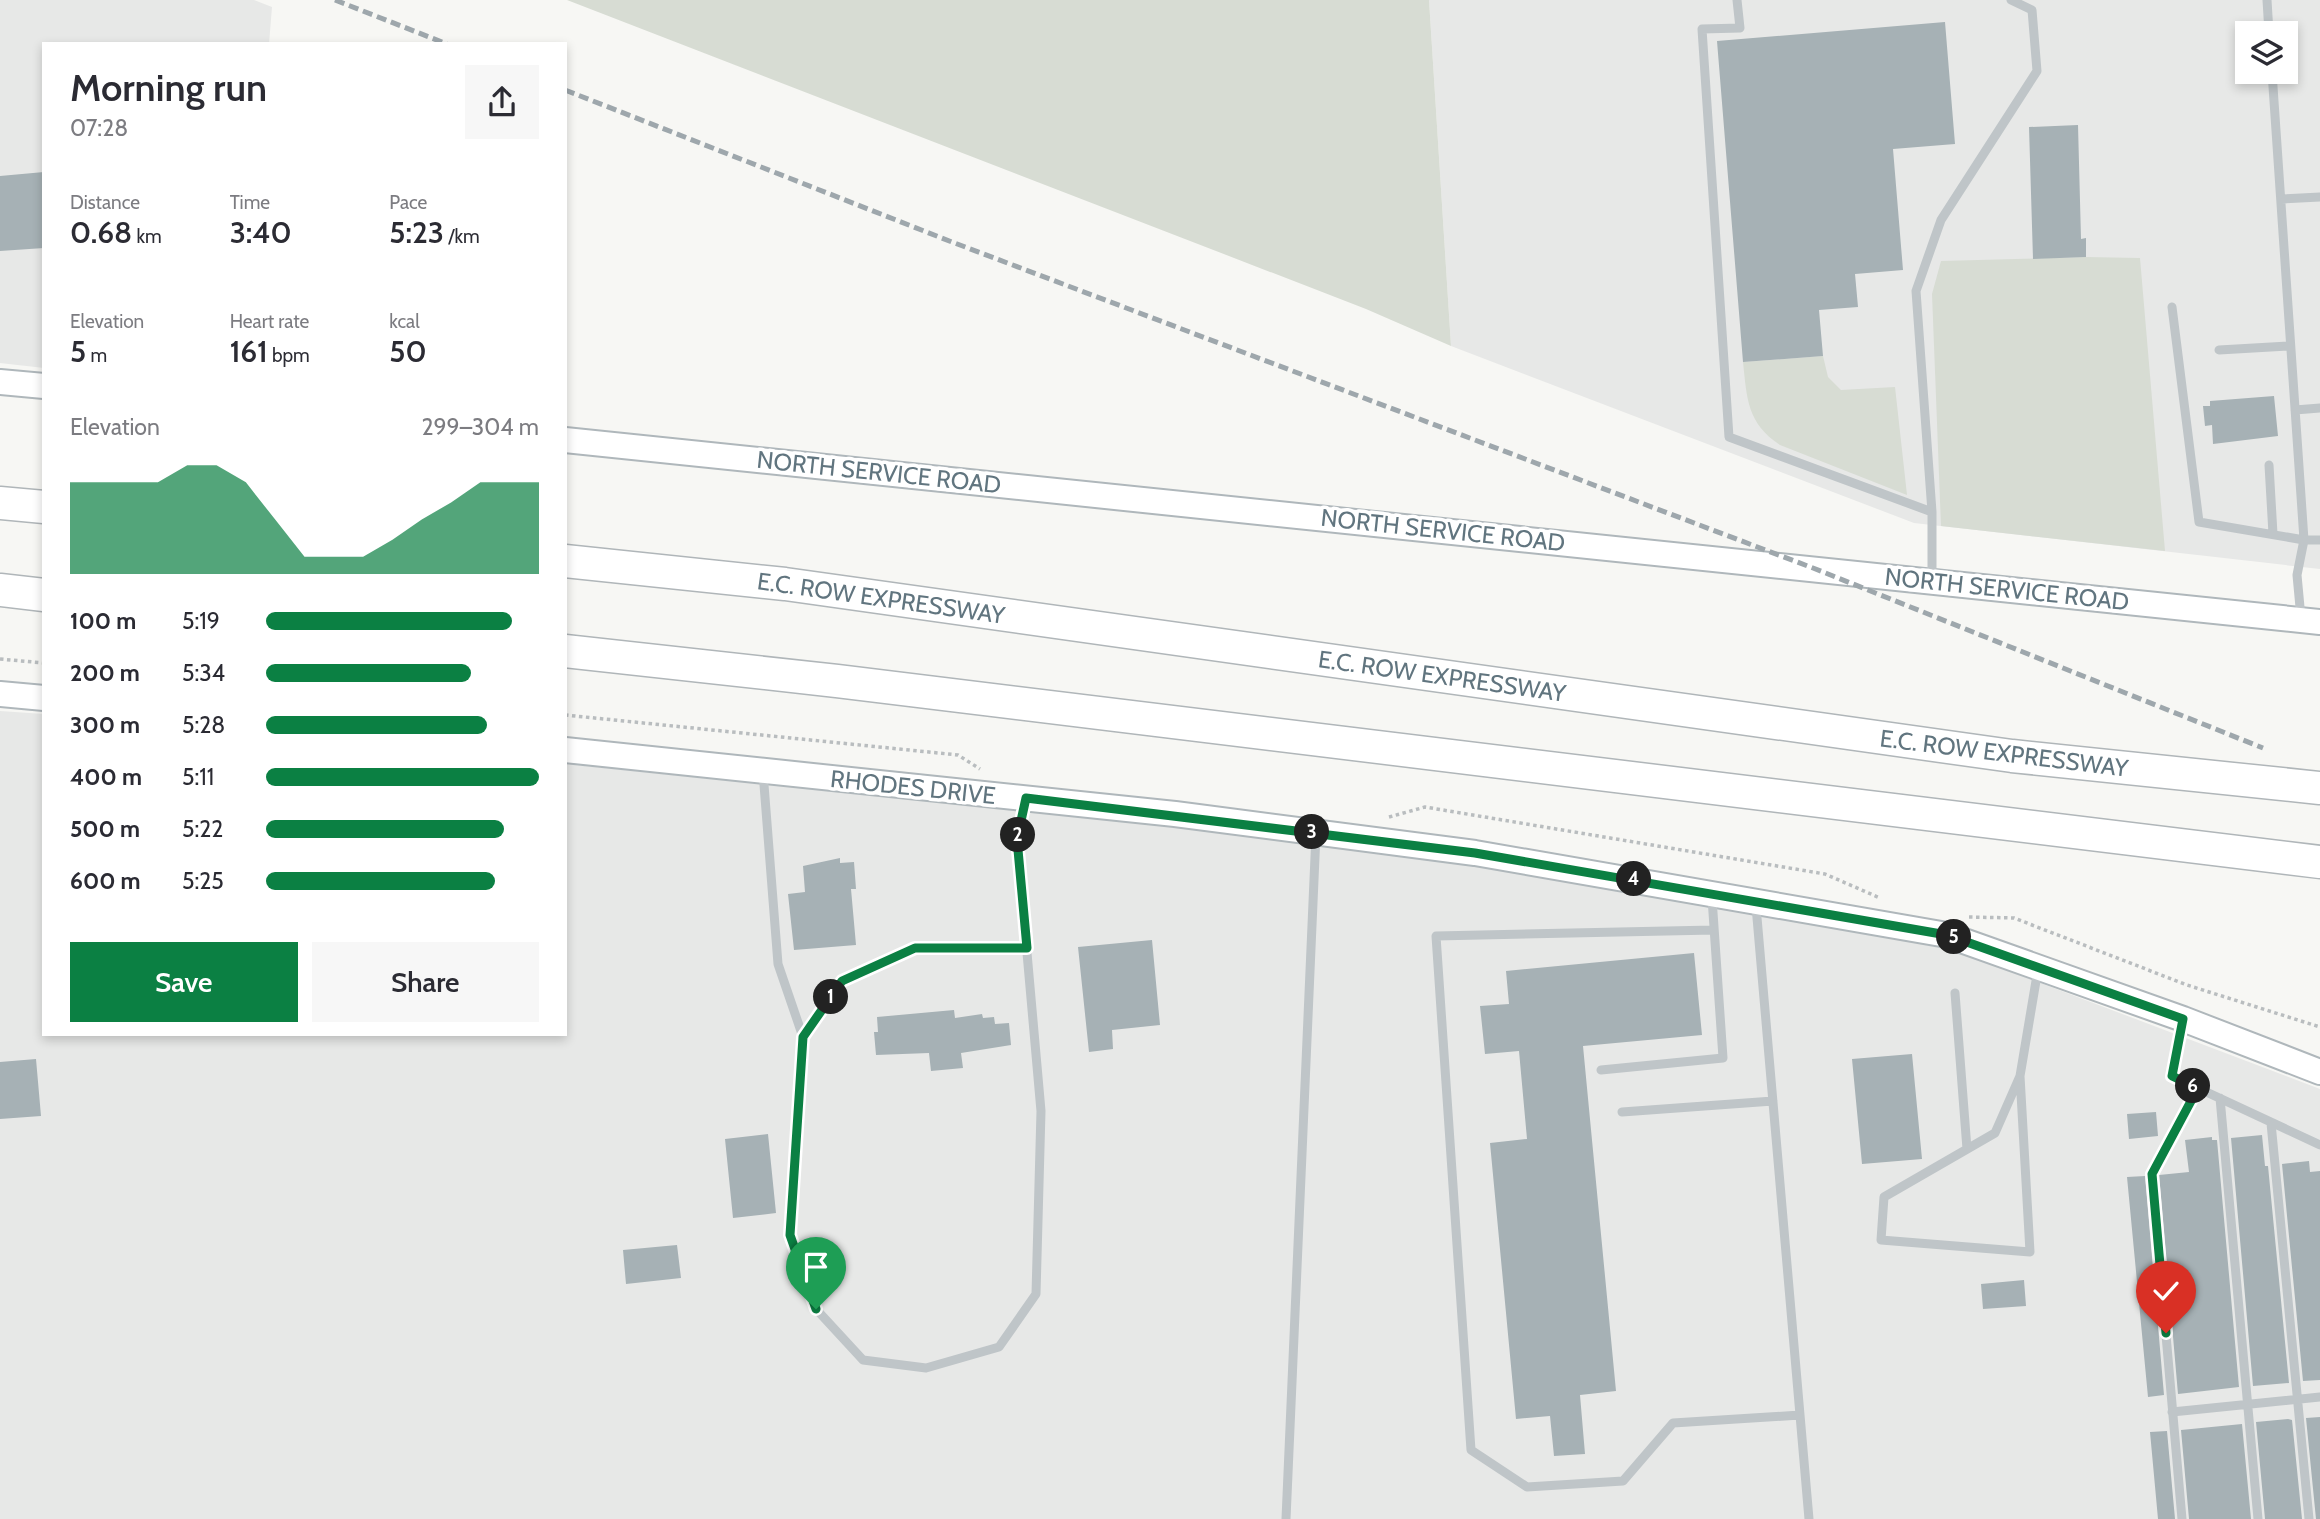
<!DOCTYPE html>
<html lang="en">
<head>
<meta charset="utf-8">
<style>
	:root { --surface:#fff; --page:#f7f7f7; --text:#2b2b33; --muted:#7c7c81; --accent:#0b8043 }
	body { margin:0; font-family:Cabin,sans-serif; background:var(--page); color:var(--text); height:100vh; display:flex; flex-direction:column; font-size:26px; white-space:nowrap }
	* { box-sizing:border-box; margin:0 }
	p { font-size:23px; color:var(--muted) }
	.icon { flex:none; width:38px; height:38px; fill:none; stroke:currentColor; stroke-width:2; stroke-linecap:round; stroke-linejoin:round }
	.map { position:relative; flex:1; overflow:hidden }
	.sheet { position:absolute; left:42px; top:42px; width:525px; height:994px; display:flex; flex-direction:column; background:var(--surface); border-radius:0px; box-shadow:0 4px 10px #0003 }
	.sheet>* { flex:none }
	.fabs { position:absolute; left:2235px; top:21px; display:grid; gap:14px }
	.fabs a { display:grid; place-items:center; width:63px; height:63px; border-radius:0px; background:var(--surface); box-shadow:0 4px 10px #0003; font-size:35px }
	.pin { position:absolute; display:grid; place-items:center; width:60px; height:60px; color:#fff; margin:-72px -30px; border-radius:50% 50% 50% 0; rotate:-45deg; box-shadow:0 0 7px #0007 }
	.pin .icon { rotate:45deg }
	.km { position:absolute; width:35px; height:35px; margin:-18px; border-radius:50%; background:#222; color:#fff; font-size:19px; line-height:35px; text-align:center }
	.round { display:grid; place-items:center; flex:none; width:74px; height:74px; border-radius:0px; background:var(--page) }
	.summary { display:flex; align-items:center; justify-content:space-between; height:119px; padding:0 28px }
	h1 { font-size:38px; font-weight:600; line-height:52px }
	.figures { display:grid; grid-template-columns:repeat(3,1fr); gap:10px; height:119px; padding:7px 28px }
	.figures div { display:grid; align-content:center }
	.figures b { font-size:30px; font-weight:600 }
	.figures small { font-size:19px; font-weight:400 }
	.figures p { font-size:19px }
	.chart { height:196px; padding:14px 28px }
	.chart p { display:flex; justify-content:space-between }
	.chart svg { width:100%; height:126px; margin-top:7px; fill:var(--accent); opacity:.7 }
	.action { display:flex; gap:14px; margin-top:auto; padding:14px 28px }
	.action a { flex:1; height:80px; border-radius:0px; background:var(--accent); color:#fff; font-size:28px; font-weight:600; line-height:80px; text-align:center }
	.action a+a { background:var(--page); color:var(--text) }
	ul { padding:0 28px; list-style:none; font-size:23px }
	li { display:grid; grid-template-columns:112px 84px 1fr; align-items:center; height:52px }
	li i { height:18px; border-radius:9px; background:var(--accent) }
	.map>svg:first-child { display:block }
	.built { fill:#e7e8e7; fill-rule:evenodd }
	.green { fill:#d7dcd3 }
	.building { fill:#a6b1b5 }
	.lines { fill:none; stroke-linecap:round; stroke-linejoin:round }
	.secondary-casing { stroke:#afb7bb; stroke-width:28 }
	.highway-casing { stroke:#b0b6b9; stroke-width:35 }
	.path { stroke:#b9bdbf; stroke-width:3.5; stroke-dasharray:3.5 3.5; stroke-linecap:butt }
	.lane { stroke:#bfc5c8; stroke-width:9 }
	.secondary { stroke:#fff; stroke-width:24 }
	.highway { stroke:#fff; stroke-width:32 }
	.rail { stroke:#9ea7ac; stroke-width:5; stroke-dasharray:10 5; stroke-linecap:butt }
	.route-casing { stroke:#fff; stroke-width:14 }
	.route { stroke:#0b8043; stroke-width:9 }
	.labels { text-anchor:middle; dominant-baseline:central; stroke-width:7; stroke-linejoin:round; paint-order:stroke }
	.street-label { font-size:24px; fill:#61757f; stroke:#fff }
</style>
</head>
<body>
<div class="map">
<svg width="2320" height="1519" viewBox="0 0 2320 1519">
	<rect width="100%" height="100%" fill="#f7f7f4"/>
	<path class="built" d="M0,0H254L272,7L269,44H44V368L0,363Z
		M1429,0H2320V569L1914,523L1451,346ZM2247,33H2286V72H2247Z
		M0,711L44,714V1034H565V764L1059,814L1386,852L1793,917L1959,952L2320,1089V1519H0Z"/>
	<path class="green" d="M567,0H1429L1451,346L1366,309Z
		M2086,257L2140,258L2165,551L1941,526L1932,294L1941,261Z
		M1823,356L1828,377L1841,390L1895,387L1907,495L1780,445C1747,423 1747,399 1743,362Z"/>
	<path class="building" d="M1945,22L1955,144L1893,149L1903,270L1855,274L1858,307L1819,310L1823,356L1743,362L1717,41Z
		M2078,125L2081,239L2086,238V257L2033,259L2029,127Z
		M44,172V248L0,251V176Z
		M2274,396L2278,436L2213,444L2212,425L2205,426L2203,406H2210V401Z
		M840,858V863L854,862L856,889H851L856,945L794,950L788,894L805,892L803,866Z
		M1152,940L1160,1025L1112,1030L1113,1049L1089,1052L1078,947Z
		M1694,953L1702,1035L1583,1046L1616,1391L1580,1395L1585,1454L1554,1456L1550,1416L1516,1419L1490,1143L1527,1139L1519,1051L1485,1054L1480,1006L1509,1004L1506,971Z
		M954,1010L955,1018L982,1014L983,1018L994,1017L995,1024L1009,1023L1011,1045L961,1053L963,1068L931,1071L929,1053L876,1055L874,1032H878L877,1017Z
		M1912,1054L1922,1159L1862,1164L1852,1059Z
		M36,1059L41,1116L0,1119V1062Z
		M2156,1112L2158,1136L2129,1139L2127,1114Z
		M768,1134L776,1213L733,1218L725,1139Z
		M2262,1135L2265,1166H2268L2289,1383L2253,1386L2231,1138Z
		M2212,1137V1140H2217L2239,1387L2178,1394L2159,1175L2189,1172L2185,1140Z
		M2309,1161L2310,1172L2320,1171V1380L2303,1381L2282,1164Z
		M2145,1176L2164,1395L2148,1397L2127,1177Z
		M677,1245L681,1278L626,1284L623,1250Z
		M2024,1280L2026,1306L1983,1309L1981,1284Z
		M2320,1417V1519H2316L2306,1418Z
		M2288,1419L2292,1420L2302,1519H2265L2256,1422Z
		M2242,1424L2251,1519H2189L2181,1430Z
		M2167,1431L2175,1519H2158L2150,1432Z"/>
	<g class="lines">
		<defs>
			<path id="secondary" d="M0,382L44,386
				M565,440L2320,622
				M0,694L44,698
				M565,750L1175,814L1475,853L1947,935L2183,1019L2320,1072"/>
			<path id="highway" d="M0,503L44,507
				M565,561L785,584L2012,756L2320,788
				M0,590L44,595
				M565,651L837,681L2320,862"/>
		</defs>
		<use href="#secondary" class="secondary-casing"/>
		<use href="#highway" class="highway-casing"/>
		<path class="path" d="M0,659L44,663
			M565,715L958,755L980,769
			M1389,817L1425,807L1825,874L1880,898
			M1969,917L2014,918L2187,985L2320,1027"/>
		<path class="lane" d="M1737,0L1740,28L1702,29L1729,437L1932,512
			M2267,0L2269,33
			M2272,72L2304,540L2297,575L2301,618
			M2281,199L2320,197
			M2172,307L2199,522L2304,540H2320
			M2219,350L2290,346
			M2295,410L2320,408
			M2269,465L2273,534
			M1932,579V512L1916,291L1941,220L2037,71L2032,10L2011,0
			M763,772L778,964L803,1037L790,1235L816,1309L863,1360L926,1368L999,1347L1036,1294L1041,1111L1017,840L1025,800
			M1756,906L1809,1519
			M1714,930L1436,936L1471,1450L1527,1487L1623,1481L1673,1423L1800,1415
			M1955,993L1967,1149
			M2183,1021L2172,1076L2320,1145
			M803,1037L842,981L915,948H1027
			M1601,1070L1723,1058L1712,898
			M2020,1076L2030,1252L1881,1240L1884,1197L1995,1133L2020,1076L2038,969
			M2220,1098L2258,1519
			M1622,1112L1773,1101
			M2271,1123L2309,1519
			M2172,1412L2320,1397
			M1286,1519L1316,834
			M2182,1519L2152,1174L2198,1088"/>
		<use href="#secondary" class="secondary"/>
		<use href="#highway" class="highway"/>
		<path class="rail" d="M335,0L447,44
			M565,90L952,242L1813,568L2263,748"/>
	</g>
	<g class="lines">
		<defs>
			<path id="route" d="M816,1309L790,1235L803,1037L842,981L915,948H1027L1017,839L1026,798L1475,853L1947,935L2183,1019L2172,1076L2198,1088L2152,1174L2166,1333"/>
		</defs>
		<use href="#route" class="route-casing"/>
		<use href="#route" class="route"/>
	</g>
	<g class="labels">
		<g class="street-label">
			<text transform="translate(879 472) rotate(6)">NORTH SERVICE ROAD</text>
			<text transform="translate(1443 530) rotate(6)">NORTH SERVICE ROAD</text>
			<text transform="translate(2007 589) rotate(6)">NORTH SERVICE ROAD</text>
			<text transform="translate(881 598) rotate(8)">E.C. ROW EXPRESSWAY</text>
			<text transform="translate(1442 676) rotate(8)">E.C. ROW EXPRESSWAY</text>
			<text transform="translate(2004 753) rotate(7)">E.C. ROW EXPRESSWAY</text>
			<text transform="translate(913 787) rotate(6)">RHODES DRIVE</text>
		</g>
	</g>
</svg>
<div class="fabs">
<a><svg class="icon" aria-label="layers" viewBox="0 0 24 24"><path d="M12 4l9 5-9 5-9-5zM3 14l9 5 9-5"/></svg></a>
</div>
<div class="pin" style="left:816px;top:1309px;background:#1e9e55"><svg class="icon" aria-label="arrive" viewBox="0 0 24 24"><path d="M6 21V4h12l-3 4 3 4H6"/></svg></div>
<div class="pin" style="left:2166px;top:1333px;background:#d93025"><svg class="icon" aria-label="check" viewBox="0 0 24 24"><path d="M5 12l5 5 9-10"/></svg></div>
<b class="km" style="left:831px;top:997px">1</b>
<b class="km" style="left:1018px;top:835px">2</b>
<b class="km" style="left:1312px;top:832px">3</b>
<b class="km" style="left:1634px;top:879px">4</b>
<b class="km" style="left:1954px;top:937px">5</b>
<b class="km" style="left:2193px;top:1086px">6</b>
<section class="sheet">
<div class="summary"><div><h1>Morning run</h1><p>07:28</p></div><a class="round"><svg class="icon" aria-label="share" viewBox="0 0 24 24"><path d="M12 15V3M7 8l5-5 5 5M5 13v7h14v-7"/></svg></a></div>
<div class="figures">
<div><p>Distance</p><b>0.68<small> km</small></b></div>
<div><p>Time</p><b>3:40</b></div>
<div><p>Pace</p><b>5:23<small> /km</small></b></div>
</div>
<div class="figures">
<div><p>Elevation</p><b>5<small> m</small></b></div>
<div><p>Heart rate</p><b>161<small> bpm</small></b></div>
<div><p>kcal</p><b>50</b></div>
</div>
<div class="chart"><p><span>Elevation</span>299–304 m</p>
<svg viewBox="0 0 160 44" preserveAspectRatio="none"><path d="M0 44V12L10 12L20 12L30 12L40 6L50 6L60 12L70 25L80 38L90 38L100 38L110 32L120 25L130 19L140 12L150 12L160 12V44z"/></svg>
</div>
<ul>
<li><b>100 m</b>5:19<i style="width:90%"></i></li>
<li><b>200 m</b>5:34<i style="width:75%"></i></li>
<li><b>300 m</b>5:28<i style="width:81%"></i></li>
<li><b>400 m</b>5:11<i style="width:100%"></i></li>
<li><b>500 m</b>5:22<i style="width:87%"></i></li>
<li><b>600 m</b>5:25<i style="width:84%"></i></li>
</ul>
<div class="action"><a>Save</a><a>Share</a></div>
</section>
</div>
</body>
</html>
